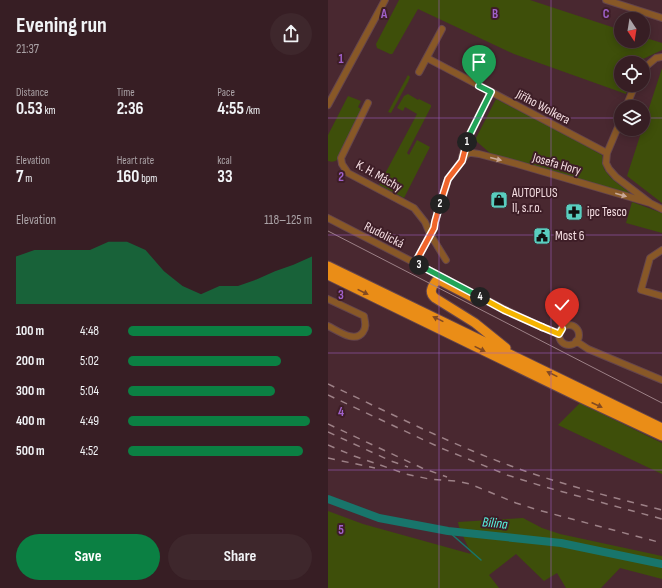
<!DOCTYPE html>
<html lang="en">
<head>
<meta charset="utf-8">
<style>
	:root { --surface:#371e24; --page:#3e272c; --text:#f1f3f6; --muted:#aaa2a6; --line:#513c41; --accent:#0b8043 }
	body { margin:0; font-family:"Sofia Sans Condensed",sans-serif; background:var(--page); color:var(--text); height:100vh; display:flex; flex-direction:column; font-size:15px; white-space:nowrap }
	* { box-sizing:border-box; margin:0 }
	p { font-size:13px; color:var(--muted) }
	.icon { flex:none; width:22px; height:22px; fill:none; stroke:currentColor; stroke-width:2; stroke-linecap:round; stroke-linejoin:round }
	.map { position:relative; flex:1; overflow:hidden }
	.side { display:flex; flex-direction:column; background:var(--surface); width:328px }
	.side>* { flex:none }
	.needle { width:26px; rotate:168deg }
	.fabs { position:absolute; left:286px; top:12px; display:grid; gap:8px }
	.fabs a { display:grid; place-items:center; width:36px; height:36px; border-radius:50%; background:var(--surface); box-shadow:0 2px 10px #0003,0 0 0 1px var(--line); font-size:20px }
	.pin { position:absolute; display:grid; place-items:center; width:34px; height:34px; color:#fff; margin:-41px -17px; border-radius:50% 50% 50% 0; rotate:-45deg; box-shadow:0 0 4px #0007 }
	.pin .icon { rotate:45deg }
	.km { position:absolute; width:20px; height:20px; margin:-10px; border-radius:50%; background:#222; color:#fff; font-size:11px; line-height:20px; text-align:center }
	.round { display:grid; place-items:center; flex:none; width:42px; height:42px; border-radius:21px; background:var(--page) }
	.head { display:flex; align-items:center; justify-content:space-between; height:68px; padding:0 16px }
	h1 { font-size:22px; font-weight:700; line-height:30px }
	.stats { display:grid; grid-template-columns:repeat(3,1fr); gap:6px; height:68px; padding:4px 16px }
	.stats div { display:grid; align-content:center }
	.stats b { font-size:17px; font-weight:700 }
	.stats small { font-size:11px; font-weight:400 }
	.stats p { font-size:11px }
	.chart { height:112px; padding:8px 16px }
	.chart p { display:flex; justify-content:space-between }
	.chart svg { width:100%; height:72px; margin-top:4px; fill:var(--accent); opacity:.7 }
	.primary-button { display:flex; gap:8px; margin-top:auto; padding:8px 16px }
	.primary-button a { flex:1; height:46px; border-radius:24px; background:var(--accent); color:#fff; font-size:16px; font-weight:700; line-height:46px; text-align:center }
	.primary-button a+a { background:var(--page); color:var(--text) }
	ul { padding:0 16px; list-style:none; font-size:13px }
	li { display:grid; grid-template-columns:64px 48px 1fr; align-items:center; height:30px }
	li i { height:10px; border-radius:5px; background:var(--accent) }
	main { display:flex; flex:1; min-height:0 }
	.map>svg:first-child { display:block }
	.green { fill:#3e4f0a }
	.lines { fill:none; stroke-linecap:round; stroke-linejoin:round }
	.stream { stroke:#18756b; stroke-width:1.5 }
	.river { stroke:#18756b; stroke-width:8 }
	.minor-casing { stroke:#65454c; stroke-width:8 }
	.highway-casing { stroke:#65454c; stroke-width:11 }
	.minor { stroke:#885827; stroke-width:6 }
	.highway { stroke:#ea8d17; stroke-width:9 }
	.tram { stroke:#9d8187; stroke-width:1 }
	.rail { stroke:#9d8187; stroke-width:1.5; stroke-dasharray:7 7; stroke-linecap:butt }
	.oneway { fill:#c9a897 }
	.oneway2 { fill:#834a21 }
	.split-1-casing { stroke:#fff; stroke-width:8 }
	.split-2-casing { stroke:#fff; stroke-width:8 }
	.split-3-casing { stroke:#fff; stroke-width:8 }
	.split-4-casing { stroke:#fff; stroke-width:8 }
	.split-5-casing { stroke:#fff; stroke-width:8 }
	.split-6-casing { stroke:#fff; stroke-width:8 }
	.split-1 { stroke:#22a559; stroke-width:5 }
	.split-2 { stroke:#f0652b; stroke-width:5 }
	.split-3 { stroke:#f0652b; stroke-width:5 }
	.split-4 { stroke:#22a559; stroke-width:5 }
	.split-5 { stroke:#f5b400; stroke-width:5 }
	.split-6 { stroke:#f5b400; stroke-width:5 }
	.grid { fill:none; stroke:#a061ca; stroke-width:1; stroke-opacity:0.55 }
	.labels { text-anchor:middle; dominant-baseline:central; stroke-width:4; stroke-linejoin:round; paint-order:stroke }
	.street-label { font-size:13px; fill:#f5dee2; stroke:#3e1e27 }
	.poi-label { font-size:13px; fill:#f5dee2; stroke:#3e1e27; text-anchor:start }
	.water-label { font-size:14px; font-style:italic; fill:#57f8e4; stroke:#3e1e27 }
	.grid-label { font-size:13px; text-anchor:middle; font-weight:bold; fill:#a061ca; stroke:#3e1e27; stroke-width:4; stroke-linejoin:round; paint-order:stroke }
</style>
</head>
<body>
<main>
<section class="side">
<div class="head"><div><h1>Evening run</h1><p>21:37</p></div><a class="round"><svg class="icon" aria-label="share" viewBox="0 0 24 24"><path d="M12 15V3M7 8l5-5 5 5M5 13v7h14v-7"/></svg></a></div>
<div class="stats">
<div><p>Distance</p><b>0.53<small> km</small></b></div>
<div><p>Time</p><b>2:36</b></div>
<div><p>Pace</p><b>4:55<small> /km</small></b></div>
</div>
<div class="stats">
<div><p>Elevation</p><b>7<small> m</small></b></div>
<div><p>Heart rate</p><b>160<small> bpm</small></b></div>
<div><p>kcal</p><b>33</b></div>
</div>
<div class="chart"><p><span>Elevation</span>118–125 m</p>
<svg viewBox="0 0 160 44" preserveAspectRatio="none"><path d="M0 44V15L10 11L20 11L30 11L40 11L50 6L60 6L70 11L80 24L90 33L100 38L110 33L120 33L130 29L140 24L150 20L160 15V44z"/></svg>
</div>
<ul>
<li><b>100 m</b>4:48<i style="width:100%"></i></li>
<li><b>200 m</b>5:02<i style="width:83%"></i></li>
<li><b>300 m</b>5:04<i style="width:80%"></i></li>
<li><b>400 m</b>4:49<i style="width:99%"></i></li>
<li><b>500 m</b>4:52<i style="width:95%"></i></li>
</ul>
<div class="primary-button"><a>Save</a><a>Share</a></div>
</section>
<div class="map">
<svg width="334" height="588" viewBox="0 0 334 588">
	<rect width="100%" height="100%" fill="#492830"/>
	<path class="green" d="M71,0H202L293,30V41H315V37L334,43V50L313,60L311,63H293V85H301L298,94L186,54L90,9L65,53L64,54H62L49,48L48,44Z
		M334,68V203L299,176Z
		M80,75L82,77L80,82L63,113L60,112Z
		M80,94L90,100L91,99L103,105V107L79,153L81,155L89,140L102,147L76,198L51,185L89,114L77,107L75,111L69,108L76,96Z
		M20,96L33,101L30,107L34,110L9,160C6,162 4,162 0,161V135Z
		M168,99L265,148V150L274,155L276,169L283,178L302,193L301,194L163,154L147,140Z
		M304,202L334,213V233L298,223Z
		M252,403L334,443V474L230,425Z
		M0,511L35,524L143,554L131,527L130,522L195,518L214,528L232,534L334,556V579L292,568L273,588H238L229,573L216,581L188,554L161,575L171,588H0Z"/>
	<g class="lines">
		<path class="stream" d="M120,531L153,560"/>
		<path class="river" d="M0,499L51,518L120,531L233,543L334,564"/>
		<defs>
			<path id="minor" d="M278,0L334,18
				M99,58L279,153
				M315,69L328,58L334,57
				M91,72L114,29
				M40,103L13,158L14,164L20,173L86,208L97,222L102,234L118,260
				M0,105L57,0
				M298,107L307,85
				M293,120L279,153L278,163L281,169L288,177L322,203L334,209
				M134,157L140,138L163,92
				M0,218L120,280
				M334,250L322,258L313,290L334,296
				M87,263L106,228L107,222L120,179L138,155L141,153H144L151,154L189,164L322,203
				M155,298C179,311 205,324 231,334
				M0,299L36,316C37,322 39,327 35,332C27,344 9,330 0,326
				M231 335a10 10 0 1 1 20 0a10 10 0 1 1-20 0Z
				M248,341L260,349L334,380"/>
			<path id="highway" d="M0,266L334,428
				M0,275L253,398L334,436
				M157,300L148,299L113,281H108C103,288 101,293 107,298L147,323L178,348"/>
		</defs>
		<use href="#minor" class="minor-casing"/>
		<use href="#highway" class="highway-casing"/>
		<use href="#minor" class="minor"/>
		<use href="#highway" class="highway"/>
		<path class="tram" d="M0,231L334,403"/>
		<path class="rail" d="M0,384C60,412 120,443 183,466C232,484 283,497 334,510
			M0,395L113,448L179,475L217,487L334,519
			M0,424L94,468L119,477
			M0,432L63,461L80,467
			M0,445L26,456L78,474L101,479L128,481L142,484L188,503L210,510L334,543
			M0,458L47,468"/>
	</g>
	<defs><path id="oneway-solid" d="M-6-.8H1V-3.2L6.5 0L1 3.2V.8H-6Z"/></defs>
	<g class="oneway">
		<use href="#oneway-solid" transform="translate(168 159) rotate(14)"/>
		<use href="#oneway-solid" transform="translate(293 195) rotate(16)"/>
	</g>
	<g class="oneway2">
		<use href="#oneway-solid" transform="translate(35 292) rotate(26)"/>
		<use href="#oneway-solid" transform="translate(110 319) rotate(-154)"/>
		<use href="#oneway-solid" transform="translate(152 349) rotate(26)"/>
		<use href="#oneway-solid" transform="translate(224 374) rotate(-154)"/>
		<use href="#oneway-solid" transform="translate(269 405) rotate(25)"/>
	</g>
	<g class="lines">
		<defs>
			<path id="split-1" d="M139,142L140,138L163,92L151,86"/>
			<path id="split-2" d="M112,204L120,179L134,161L139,142"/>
			<path id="split-3" d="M91,265L87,263L106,228L107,222L112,204"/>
			<path id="split-4" d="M91,265L152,297"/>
			<path id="split-5" d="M152,297L176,310L214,327"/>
			<path id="split-6" d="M214,327L231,334L234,329"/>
		</defs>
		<use href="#split-1" class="split-1-casing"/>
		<use href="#split-2" class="split-2-casing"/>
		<use href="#split-3" class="split-3-casing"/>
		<use href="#split-4" class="split-4-casing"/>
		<use href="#split-5" class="split-5-casing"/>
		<use href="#split-6" class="split-6-casing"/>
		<use href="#split-1" class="split-1"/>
		<use href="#split-2" class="split-2"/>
		<use href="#split-3" class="split-3"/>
		<use href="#split-4" class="split-4"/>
		<use href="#split-5" class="split-5"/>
		<use href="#split-6" class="split-6"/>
	</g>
	<path class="grid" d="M111,0V588M223,0V588M0,118H293M315,118H334M0,235H334M0,353H334M0,470H334"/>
	<defs>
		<symbol id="shop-square" viewBox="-11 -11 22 22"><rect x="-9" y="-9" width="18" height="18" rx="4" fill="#59cebf" stroke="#3e1e27"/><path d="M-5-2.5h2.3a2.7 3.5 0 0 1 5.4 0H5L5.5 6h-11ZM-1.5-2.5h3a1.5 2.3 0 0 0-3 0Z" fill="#111"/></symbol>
		<symbol id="pharmacy-square" viewBox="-11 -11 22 22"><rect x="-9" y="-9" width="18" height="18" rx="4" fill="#59cebf" stroke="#3e1e27"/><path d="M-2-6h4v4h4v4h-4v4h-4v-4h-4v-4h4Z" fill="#111"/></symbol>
		<symbol id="civic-square" viewBox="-11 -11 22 22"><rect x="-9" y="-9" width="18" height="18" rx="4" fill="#59cebf" stroke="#3e1e27"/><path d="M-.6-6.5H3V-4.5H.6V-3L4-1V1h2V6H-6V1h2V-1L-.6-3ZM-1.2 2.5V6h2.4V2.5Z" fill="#111"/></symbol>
	</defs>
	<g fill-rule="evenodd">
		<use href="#shop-square" x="161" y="190" width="20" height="20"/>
		<use href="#pharmacy-square" x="236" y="202" width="20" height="20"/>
		<use href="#civic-square" x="204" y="226" width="20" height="20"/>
	</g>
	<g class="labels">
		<g class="street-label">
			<text transform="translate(215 107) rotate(28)">Jiřího Wolkera</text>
			<text transform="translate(229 164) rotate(16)">Josefa Hory</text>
			<text transform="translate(51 176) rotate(29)">K. H. Máchy</text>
			<text transform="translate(56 235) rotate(27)">Rudolická</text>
		</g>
		<g class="poi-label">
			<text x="184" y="193">AUTOPLUS<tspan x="184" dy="15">II, s.r.o.</tspan></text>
			<text x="259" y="212">ipc Tesco</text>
			<text x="227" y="236">Most 6</text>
		</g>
		<g class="water-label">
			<text transform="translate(167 523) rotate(6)">Bílina</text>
		</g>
	</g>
	<g class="grid-label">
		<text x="56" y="18">A</text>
		<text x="167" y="18">B</text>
		<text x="278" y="18">C</text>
		<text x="13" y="63">1</text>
		<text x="13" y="181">2</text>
		<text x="13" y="299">3</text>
		<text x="13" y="416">4</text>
		<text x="13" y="534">5</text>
	</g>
</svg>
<div class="fabs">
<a><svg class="needle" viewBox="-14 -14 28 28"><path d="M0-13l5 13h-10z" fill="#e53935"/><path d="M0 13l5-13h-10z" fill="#aaa2a6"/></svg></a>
<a><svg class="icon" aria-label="locate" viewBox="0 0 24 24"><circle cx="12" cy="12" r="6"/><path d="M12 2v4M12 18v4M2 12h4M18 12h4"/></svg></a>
<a><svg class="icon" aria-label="layers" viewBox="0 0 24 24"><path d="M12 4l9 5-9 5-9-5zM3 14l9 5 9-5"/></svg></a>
</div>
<div class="pin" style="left:151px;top:86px;background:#1e9e55"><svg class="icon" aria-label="arrive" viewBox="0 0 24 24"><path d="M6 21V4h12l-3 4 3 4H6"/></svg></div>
<div class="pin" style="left:234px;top:329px;background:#d93025"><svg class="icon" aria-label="check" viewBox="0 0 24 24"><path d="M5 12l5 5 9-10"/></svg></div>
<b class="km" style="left:139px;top:142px">1</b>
<b class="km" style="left:112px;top:204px">2</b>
<b class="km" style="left:91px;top:265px">3</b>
<b class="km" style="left:152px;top:297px">4</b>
</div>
</main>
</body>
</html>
